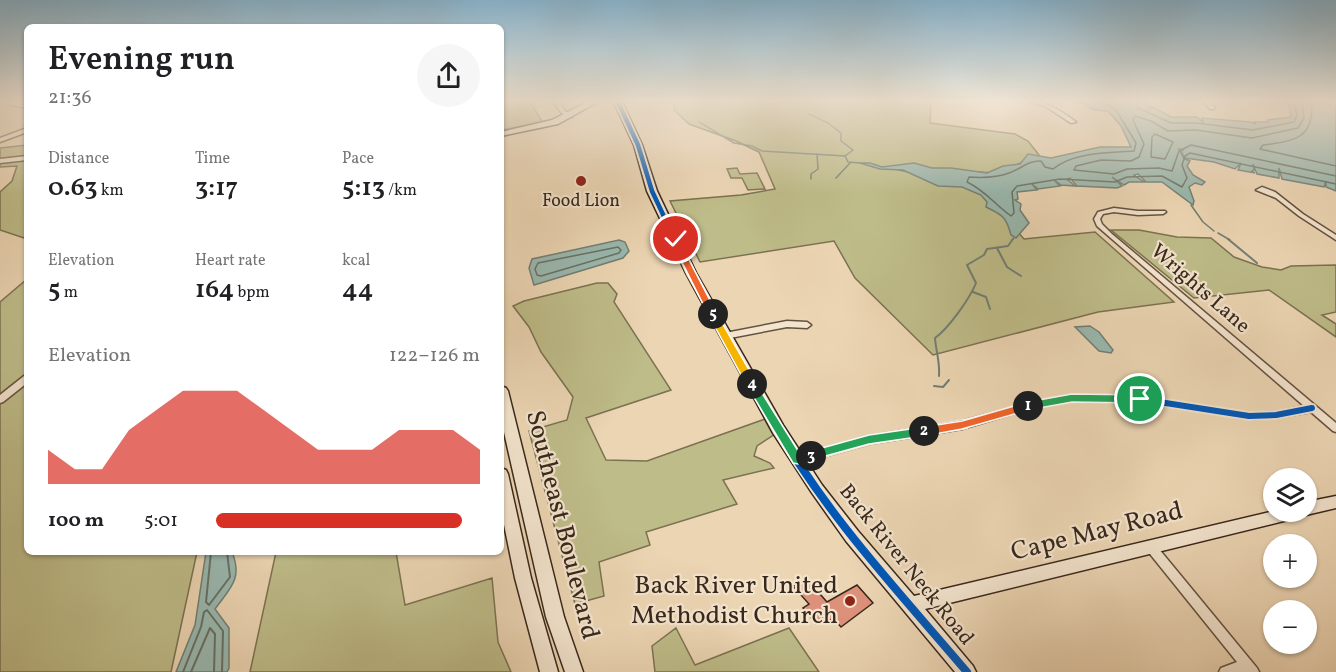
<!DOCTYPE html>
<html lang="en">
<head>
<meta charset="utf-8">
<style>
	:root { --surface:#fff; --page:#f6f6f6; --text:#202124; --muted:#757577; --accent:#d93025 }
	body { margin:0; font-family:Vollkorn,serif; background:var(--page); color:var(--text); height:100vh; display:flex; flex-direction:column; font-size:22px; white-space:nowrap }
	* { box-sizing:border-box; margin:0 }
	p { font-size:20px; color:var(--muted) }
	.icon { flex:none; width:33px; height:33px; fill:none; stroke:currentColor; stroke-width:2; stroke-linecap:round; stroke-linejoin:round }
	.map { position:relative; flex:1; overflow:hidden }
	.side { position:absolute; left:24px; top:24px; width:480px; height:531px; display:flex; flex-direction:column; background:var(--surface); border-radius:9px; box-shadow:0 2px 4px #0004 }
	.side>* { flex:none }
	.fabs { position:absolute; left:1263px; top:468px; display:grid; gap:12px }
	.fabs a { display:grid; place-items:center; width:54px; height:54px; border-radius:50%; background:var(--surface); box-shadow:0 2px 4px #0004; font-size:30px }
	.pin { position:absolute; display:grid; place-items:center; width:51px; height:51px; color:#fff; margin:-26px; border:3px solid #fff; border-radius:50%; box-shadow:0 2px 6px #0007 }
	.km { position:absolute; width:30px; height:30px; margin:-15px; border-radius:50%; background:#222; color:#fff; font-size:16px; line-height:30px; text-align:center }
	.round { display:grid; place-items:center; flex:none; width:63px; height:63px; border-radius:32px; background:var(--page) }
	.overview { display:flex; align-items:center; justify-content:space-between; height:102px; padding:0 24px }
	h1 { font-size:33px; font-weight:600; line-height:45px }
	.stats { display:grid; grid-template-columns:repeat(3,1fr); gap:9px; height:102px; padding:6px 24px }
	.stats div { display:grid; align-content:center }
	.stats b { font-size:26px; font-weight:600 }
	.stats small { font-size:16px; font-weight:400 }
	.stats p { font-size:16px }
	.chart { height:168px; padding:12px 24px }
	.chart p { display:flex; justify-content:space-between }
	.chart svg { width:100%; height:108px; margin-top:6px; fill:var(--accent); opacity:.7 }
	ul { padding:0 24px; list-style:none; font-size:20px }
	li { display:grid; grid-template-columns:96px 72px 1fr; align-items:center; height:45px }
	li i { height:15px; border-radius:8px; background:var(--accent) }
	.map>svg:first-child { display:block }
	.green { fill:#bebc89; stroke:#7b7252; stroke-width:1.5 }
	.water { fill:#99b8af; stroke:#727e74; stroke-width:1.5 }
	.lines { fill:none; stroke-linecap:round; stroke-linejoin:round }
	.shore-far1 { stroke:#687065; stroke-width:1.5 }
	.shore { stroke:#687065; stroke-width:2 }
	.stream-far1 { stroke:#727e74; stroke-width:1.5 }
	.stream { stroke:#727e74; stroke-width:2 }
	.building { fill:#dd907a; stroke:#38271b; stroke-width:1.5 }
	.street-casing { stroke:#655241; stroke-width:3 }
	.secondary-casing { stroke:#38271b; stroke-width:3 }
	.street { fill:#f3e4ce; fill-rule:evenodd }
	.secondary { fill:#f3e4ce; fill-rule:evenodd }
	.cycleway-far2-casing { stroke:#f3e4ce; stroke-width:8 }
	.cycleway-far1-casing { stroke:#f3e4ce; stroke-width:10 }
	.cycleway-casing { stroke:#f3e4ce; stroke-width:11 }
	.cycleway-far2 { stroke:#0057b8; stroke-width:4.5 }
	.cycleway-far1 { stroke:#0057b8; stroke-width:6 }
	.cycleway { stroke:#0057b8; stroke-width:8 }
	.split-1 { fill:#22a559; stroke:#fff; stroke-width:1.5 }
	.split-2 { fill:#f0652b; stroke:#fff; stroke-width:1.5 }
	.split-3 { fill:#22a559; stroke:#fff; stroke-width:1.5 }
	.split-4 { fill:#22a559; stroke:#fff; stroke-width:1.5 }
	.split-5 { fill:#f5b400; stroke:#fff; stroke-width:1.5 }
	.split-6 { fill:#f0652b; stroke:#fff; stroke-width:1.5 }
	.split-7 { fill:#f5b400; stroke:#fff; stroke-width:1.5 }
	.poi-dot { fill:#8f2418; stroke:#f3e4ce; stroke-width:2 }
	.labels { text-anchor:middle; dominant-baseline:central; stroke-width:4.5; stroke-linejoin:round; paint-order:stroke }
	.far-poi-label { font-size:18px; fill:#38271b; stroke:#f3e4ce }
	.street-label { font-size:21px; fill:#38271b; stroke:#f3e4ce }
	.near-street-label { font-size:26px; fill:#38271b; stroke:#f3e4ce }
	.near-poi-label { font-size:26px; fill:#38271b; stroke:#f3e4ce; text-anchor:end }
</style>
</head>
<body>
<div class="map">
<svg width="1336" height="672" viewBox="0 0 1336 672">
	<rect width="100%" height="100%" fill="#ecd5b3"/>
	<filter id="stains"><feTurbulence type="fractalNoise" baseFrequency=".00333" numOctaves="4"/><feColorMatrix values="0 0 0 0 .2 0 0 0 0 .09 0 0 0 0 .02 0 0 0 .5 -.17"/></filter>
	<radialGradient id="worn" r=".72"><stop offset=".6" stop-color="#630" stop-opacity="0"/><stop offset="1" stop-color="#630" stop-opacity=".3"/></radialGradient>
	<path class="green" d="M501,100H529L543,123L501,130Z
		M674,100H931L930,123L1015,134L1028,141L1039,155L997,173L890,168L968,185L989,199L1024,239L1095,232L1174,302L1098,312L933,355L855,278L834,241L700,262L670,201L741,195L775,189L759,152L736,141L689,124L674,110Z
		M27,145V239L0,230V192L12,181L17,166L0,167V148Z
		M737,168L740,174L757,173L765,189L748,190L742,178H731L727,169Z
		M1111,230H1139L1177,237L1211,238L1234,257L1262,267L1281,270L1291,266L1336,265V312L1322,315L1336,324V337L1269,290L1194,298Z
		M27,279V552H197L171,672H0V302Z
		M597,283H608L617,294L614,302L671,390L586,418L606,460L647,461L765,419L775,434L757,446L754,456L770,463L774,468L723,480L737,504L646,532L650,545L599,562L604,596L575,604L529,431L567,420L573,397L541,352L529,327L513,306L524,301Z
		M276,552H396L405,605L492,578L498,642L511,672H250Z
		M676,628L695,665L789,628L819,672H655L652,646Z"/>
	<path class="water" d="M1075,100H1131L1130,102L1135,100L1151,106L1149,109L1153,107L1171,117H1197L1203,122L1202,118L1250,122L1256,124L1254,122H1268L1267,120L1291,117L1289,105L1282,100H1336V191L1326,187V181L1324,187L1282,179L1279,168V178L1257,174L1253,164L1254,170L1252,171L1255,173L1238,170L1241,163L1235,169L1214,162L1185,158L1181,151L1183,150L1179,149L1184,159L1190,161L1187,166L1193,175L1205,182L1202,185L1195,183L1189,187L1194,201L1193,205L1162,182H1146L1138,174L1134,175L1144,182H1129L1124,185L1112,177L1122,186L1117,188L1077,186L1070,178L1067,179L1075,186L1061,185L1054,180L1060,186L1038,189L1032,184L1037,190L1017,192L1018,199L1015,200L1021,204L1020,210L1029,223L1016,238L1011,235C1006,216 1002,215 986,207L987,202L981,195L962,187L938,186L903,170L880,169L860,163H870L882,167L914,163L932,168H951L987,173L1003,166L1020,164L1028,154L1051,158L1100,147H1131L1121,126L1108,111L1094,110Z
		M619,240L625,242L629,251L623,258L534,285L529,268L532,259Z
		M1090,326L1099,332L1113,350L1111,353L1099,351L1075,327Z
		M206,552H232C243,579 230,588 215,609L229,628V668L227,672H176L195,625Z"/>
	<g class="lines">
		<path class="shore-far1" d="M1089,100L1109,105L1116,110L1136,143L1134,151C1108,153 1074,152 1053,169L1045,167L1041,161C1029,160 1021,169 1009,173C996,178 983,178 969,177L967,182C986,191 994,204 1011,216L1014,213L1012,192L1017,186L1060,179L1115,182L1127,177L1162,176L1182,187L1187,178L1182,165L1185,156L1190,153L1336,184
			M1135,100L1138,108L1171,123H1196L1253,130L1294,122L1297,115L1293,100
			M1302,100L1304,118L1298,128L1252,138L1196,130L1168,131L1151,121L1135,116L1133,120L1144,144L1139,157L1131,161L1101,160L1076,166L1074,170L1114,174L1127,169L1159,168L1172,171L1179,151L1191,145L1336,176
			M1311,100C1316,137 1295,142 1263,145L1260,149L1336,166
			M1155,134L1173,142L1165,159L1151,157L1152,137Z
			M618,247L621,250L619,253L541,276L537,275L535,269L538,263Z"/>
		<path class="shore" d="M211,552L206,602L209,605L230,577L227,552
			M183,672L201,627L204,612L207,610L223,631L222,672
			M191,672L210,628L215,634L214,672"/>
		<path class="stream-far1" d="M809,114L828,123L841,133V141L853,150L845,156
			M699,122L734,143L752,146L762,151L845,156
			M845,156L848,162L860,163
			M836,178L851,162
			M811,179V174L818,169L817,154
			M1191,205L1203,222L1214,231
			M1218,233L1230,240
			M1012,240L1014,238"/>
		<path class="stream" d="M1228,239L1257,263
			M997,248L1007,267L1021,276
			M973,292L986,297L990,309
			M939,376C940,361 936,352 935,338C949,328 970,298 976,283L967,265L984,255L987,249L1008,246L1013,239
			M934,386L943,387L949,380"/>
	</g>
	<path class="building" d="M806,578L827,602L857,585L873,603L841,627L833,618L830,620L827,616L816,624L803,608L809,604L793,586Z"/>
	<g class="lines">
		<defs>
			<path id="street" d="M4,100C12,100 19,103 27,104V108L12,105Z
				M552,100H558L565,111L572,115V117C562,117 558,108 552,100Z
				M1024,100C1045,100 1060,110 1076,122L1071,123L1045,106Z
				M1202,100H1208L1215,108L1214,109H1210Z
				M27,128V132L0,142V138Z
				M27,156V160L0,163V159Z
				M1262,187L1275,192L1303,214L1336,235V240L1299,216L1276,198L1256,190Z
				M1114,208L1138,211H1165L1166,212L1163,214L1138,215L1114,212L1103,214L1100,219L1102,224L1112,234L1336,423V432L1333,431L1311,412L1276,418L1249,419L1140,402L1072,401L1032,408L962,429L869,444L798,464L795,463L793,460L795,457L869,436L962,421L1032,402L1072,395L1140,396L1249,413L1276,412L1304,406L1097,226L1094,219L1098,212Z
				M787,321L807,322L811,325L807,328L787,327L725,339L721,336L725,333Z
				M27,375V383L3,402L0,403V395L24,376Z
				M1150,541L1154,543L1257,668L1259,672H1219L1221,668L1237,662L1146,549L1145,546L1146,543Z"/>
			<path id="secondary" d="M591,100H601L558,124L501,136V132L552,120Z
				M613,100H621L642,145L657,191L696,273L783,425L822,485L858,531L914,596L1274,511L1306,512V502L1336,496V508L1306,515L1303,514L1296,518L925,609L973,666L976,672H955L846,541L812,493L773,433L686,273L647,191L634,145Z
				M501,386L506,388L508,391L564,617L583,672H565L546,617L501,419Z
				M501,468L506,470L508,474L531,578L558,672H540L515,578L501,510Z"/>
		</defs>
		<use href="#street" class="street-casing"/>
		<use href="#secondary" class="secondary-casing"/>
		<use href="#street" class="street"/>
		<use href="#secondary" class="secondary"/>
		<defs>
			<path id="cycleway-far2" d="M617,100L638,145L652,191L675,240"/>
			<path id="cycleway-far1" d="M675,239L691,273L776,426
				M957,426L1032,405L1072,398L1140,399L1249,416L1276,415L1312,408"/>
			<path id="cycleway" d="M775,424C826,515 900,593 967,672
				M798,460L869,440L965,424"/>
		</defs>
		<use href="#cycleway-far2" class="cycleway-far2-casing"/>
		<use href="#cycleway-far1" class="cycleway-far1-casing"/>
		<use href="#cycleway" class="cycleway-casing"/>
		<use href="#cycleway-far2" class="cycleway-far2"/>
		<use href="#cycleway-far1" class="cycleway-far1"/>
		<use href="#cycleway" class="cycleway"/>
	</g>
	<linearGradient id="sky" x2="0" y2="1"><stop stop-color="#88b6d1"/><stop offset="0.52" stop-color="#f6ecdd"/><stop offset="1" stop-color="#f6ecdd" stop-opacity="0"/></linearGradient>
	<rect width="1336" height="194" fill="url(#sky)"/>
	<path class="split-1" d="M1072,394L1140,395L1145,399L1140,403L1072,402L1028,410L1023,406L1028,402Z"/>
	<path class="split-2" d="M1028,402L1034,406L1032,409L962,429L924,436L918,431L924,427L962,421Z"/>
	<path class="split-3" d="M924,427L930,431L924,436L869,444L811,460L805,456L811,451L869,435Z"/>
	<path class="split-4" d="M752,380L755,382L800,454L815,453V459L798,464L793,463L746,384Z"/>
	<path class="split-5" d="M713,311L717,314L757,384L755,387L752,388L746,384L708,314Z"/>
	<path class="split-6" d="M683,253L687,256L717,314L716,316L708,314L679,256Z"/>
	<path class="split-7" d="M676,237L680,239L686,257L679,256L671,239Z"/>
	<g class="poi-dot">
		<circle cx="581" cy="181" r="6"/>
		<circle cx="850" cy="601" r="6"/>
	</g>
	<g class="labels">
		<g class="far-poi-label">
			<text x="581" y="201">Food Lion</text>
		</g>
		<g class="street-label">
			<text transform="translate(1200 289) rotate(41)">Wrights Lane</text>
			<text transform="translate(906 565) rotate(51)">Back River Neck Road</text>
		</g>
		<g class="near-street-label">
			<text transform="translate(562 525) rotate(76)">Southeast Boulevard</text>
			<text transform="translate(1097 532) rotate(-14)">Cape May Road</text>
		</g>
		<g class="near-poi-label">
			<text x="838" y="586">Back River United<tspan x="838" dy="30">Methodist Church</tspan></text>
		</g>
	</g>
	<rect width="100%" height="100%" filter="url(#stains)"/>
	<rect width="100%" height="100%" fill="url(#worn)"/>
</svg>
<div class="fabs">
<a><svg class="icon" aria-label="layers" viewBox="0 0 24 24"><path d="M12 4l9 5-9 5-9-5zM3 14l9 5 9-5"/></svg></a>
<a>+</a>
<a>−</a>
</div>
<div class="pin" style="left:1140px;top:399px;background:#1e9e55"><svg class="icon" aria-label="arrive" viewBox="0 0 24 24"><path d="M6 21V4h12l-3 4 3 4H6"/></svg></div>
<div class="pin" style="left:676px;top:239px;background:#d93025"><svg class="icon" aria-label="check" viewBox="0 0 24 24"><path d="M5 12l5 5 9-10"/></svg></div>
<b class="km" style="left:1028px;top:406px">1</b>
<b class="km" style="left:924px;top:431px">2</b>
<b class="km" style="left:811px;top:456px">3</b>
<b class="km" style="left:752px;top:384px">4</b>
<b class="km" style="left:713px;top:314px">5</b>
<section class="side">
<div class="overview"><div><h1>Evening run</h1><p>21:36</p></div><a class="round"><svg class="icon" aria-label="share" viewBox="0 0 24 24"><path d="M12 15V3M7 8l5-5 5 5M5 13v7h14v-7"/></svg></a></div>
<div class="stats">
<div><p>Distance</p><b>0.63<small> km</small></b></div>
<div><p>Time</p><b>3:17</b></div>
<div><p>Pace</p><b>5:13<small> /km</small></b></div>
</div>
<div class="stats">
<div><p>Elevation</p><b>5<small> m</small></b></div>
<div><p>Heart rate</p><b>164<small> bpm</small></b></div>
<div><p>kcal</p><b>44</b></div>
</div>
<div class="chart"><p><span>Elevation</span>122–126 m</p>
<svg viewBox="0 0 160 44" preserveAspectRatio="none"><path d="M0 44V30L10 38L20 38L30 22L40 14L50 6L60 6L70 6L80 14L90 22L100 30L110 30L120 30L130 22L140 22L150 22L160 30V44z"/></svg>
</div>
<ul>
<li><b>100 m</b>5:01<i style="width:93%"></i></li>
</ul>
</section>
</div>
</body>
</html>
